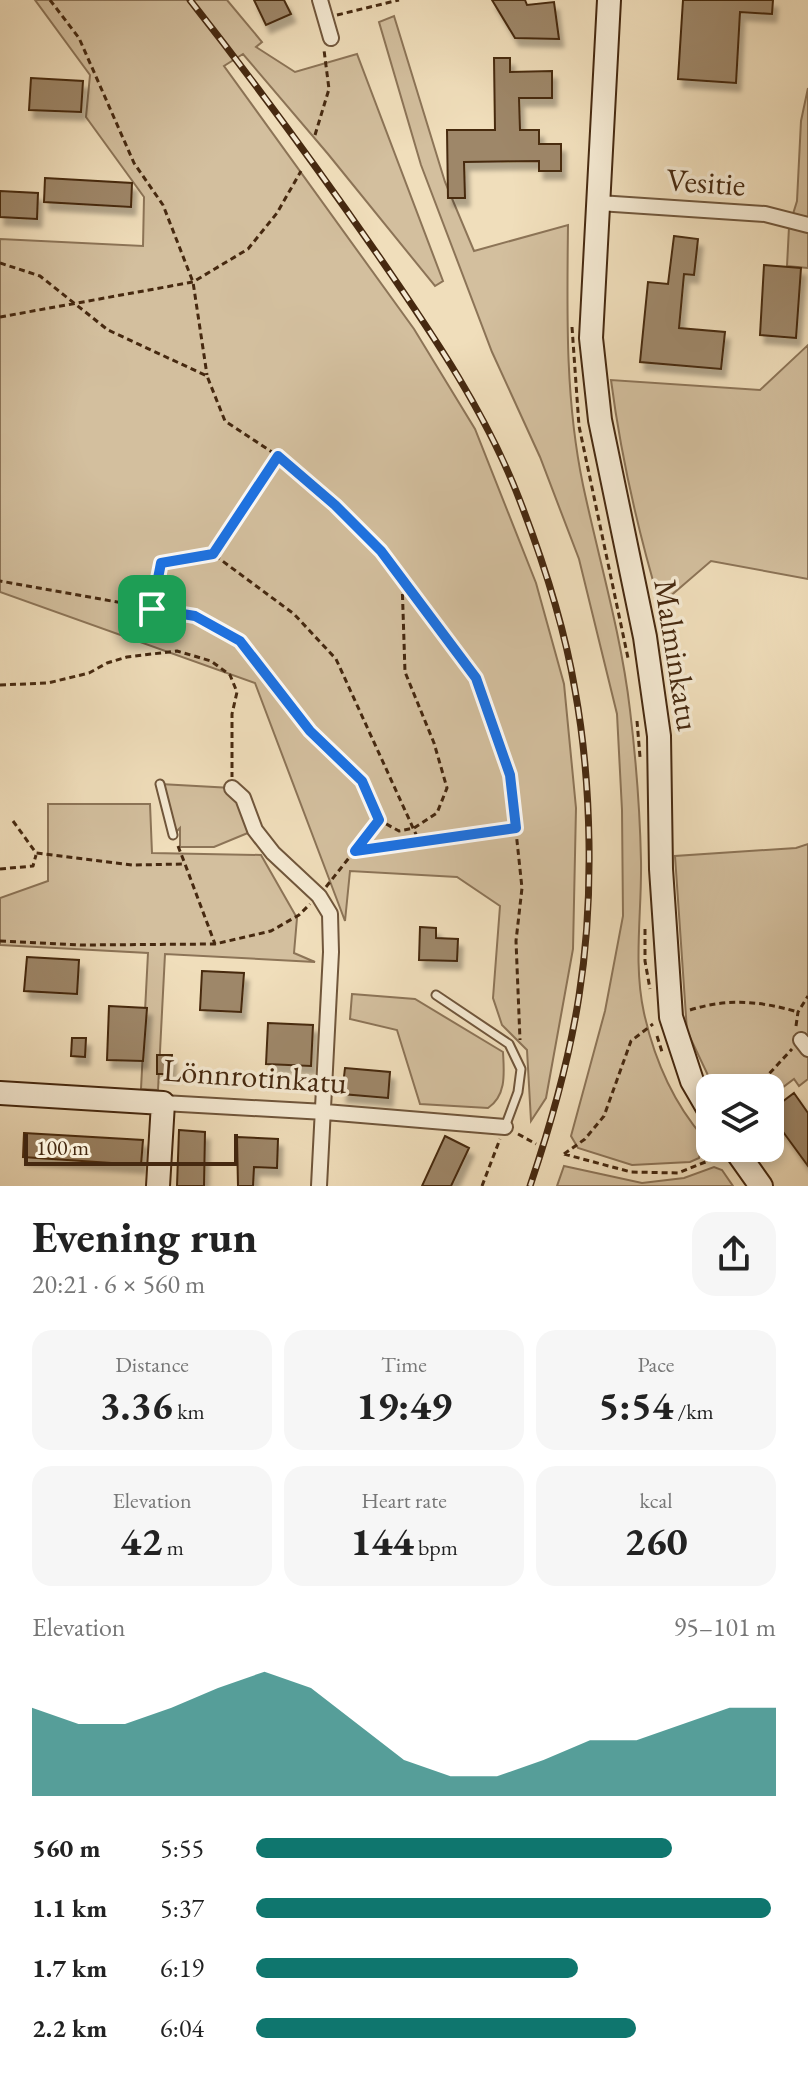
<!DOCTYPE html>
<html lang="en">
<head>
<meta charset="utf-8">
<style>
	:root { --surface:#fff; --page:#f6f6f6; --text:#222; --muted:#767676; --accent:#0f766e }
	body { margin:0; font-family:"EB Garamond",serif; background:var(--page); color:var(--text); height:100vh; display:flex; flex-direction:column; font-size:30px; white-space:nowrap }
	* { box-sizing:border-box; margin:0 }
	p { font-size:26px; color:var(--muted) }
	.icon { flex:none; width:44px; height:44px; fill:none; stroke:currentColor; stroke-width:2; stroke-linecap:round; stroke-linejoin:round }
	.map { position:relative; height:1186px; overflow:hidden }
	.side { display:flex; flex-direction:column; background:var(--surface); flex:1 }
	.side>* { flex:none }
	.tools { position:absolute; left:696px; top:1074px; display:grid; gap:16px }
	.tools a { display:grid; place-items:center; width:88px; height:88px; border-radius:16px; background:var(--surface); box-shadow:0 4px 12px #0003; font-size:40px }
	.scale { position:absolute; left:24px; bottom:20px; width:214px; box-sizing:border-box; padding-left:8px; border:4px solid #462910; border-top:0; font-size:22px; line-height:28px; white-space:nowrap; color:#462910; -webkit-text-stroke:6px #f5ead3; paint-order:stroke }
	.pin { position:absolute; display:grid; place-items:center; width:68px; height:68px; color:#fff; margin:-34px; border-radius:16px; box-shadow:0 4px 12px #0006 }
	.round { display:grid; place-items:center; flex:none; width:84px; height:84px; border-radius:24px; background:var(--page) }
	.overview { display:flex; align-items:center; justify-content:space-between; height:136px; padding:0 32px }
	h1 { font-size:44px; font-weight:700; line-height:60px }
	.metrics { display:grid; grid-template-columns:repeat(3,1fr); gap:12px; height:136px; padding:8px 32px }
	.metrics div { display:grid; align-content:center; border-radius:20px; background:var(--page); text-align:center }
	.metrics b { font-size:40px; font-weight:700 }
	.metrics small { font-size:22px; font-weight:400 }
	.metrics p { font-size:22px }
	.chart { height:224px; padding:16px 32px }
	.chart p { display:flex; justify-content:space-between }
	.chart svg { width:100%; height:144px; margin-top:8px; fill:var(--accent); opacity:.7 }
	ul { padding:0 32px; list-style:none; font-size:26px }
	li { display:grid; grid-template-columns:128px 96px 1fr; align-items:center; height:60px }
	li i { height:20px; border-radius:10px; background:var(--accent) }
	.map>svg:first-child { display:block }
	.green { fill:#d3bf9e; stroke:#8c7457; stroke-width:2 }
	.building { fill:#9e8769; stroke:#462910; stroke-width:2; filter:url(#shadow) }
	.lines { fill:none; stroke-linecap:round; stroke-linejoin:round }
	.lane-casing { stroke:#70563b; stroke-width:11 }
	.street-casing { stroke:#70563b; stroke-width:18 }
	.secondary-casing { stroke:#462910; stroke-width:26 }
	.path { stroke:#462910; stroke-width:3; stroke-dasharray:6 4; stroke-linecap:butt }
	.lane { stroke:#f5ead3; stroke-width:7 }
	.street { stroke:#f5ead3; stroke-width:14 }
	.secondary { stroke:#f5ead3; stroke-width:22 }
	.rail-casing { stroke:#462910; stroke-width:7 }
	.rail { stroke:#f5ead3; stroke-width:4; stroke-dasharray:12; stroke-linecap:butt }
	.route-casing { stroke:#fff; stroke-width:16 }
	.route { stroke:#1a73e8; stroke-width:10 }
	.labels { text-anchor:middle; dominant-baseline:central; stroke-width:7; stroke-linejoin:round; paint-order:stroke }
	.street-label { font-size:32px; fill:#462910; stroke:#f5ead3 }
</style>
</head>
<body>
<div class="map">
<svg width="808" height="1186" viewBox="0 0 808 1186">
	<defs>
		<filter id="shadow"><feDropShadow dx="4.5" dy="8" stdDeviation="2" flood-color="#0004"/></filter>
	</defs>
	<rect width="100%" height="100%" fill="#f0debb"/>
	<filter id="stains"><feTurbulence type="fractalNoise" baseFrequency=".0025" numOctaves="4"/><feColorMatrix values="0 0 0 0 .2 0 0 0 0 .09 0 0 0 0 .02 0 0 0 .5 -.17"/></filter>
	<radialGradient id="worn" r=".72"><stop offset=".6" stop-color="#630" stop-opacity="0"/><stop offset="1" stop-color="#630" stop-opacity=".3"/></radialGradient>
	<path class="green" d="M35,0H227L262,42L256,47L295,72L357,54L443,281L435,286L328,154L243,54L224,66L414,329L475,429L536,583L564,684L576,808L573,949L546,1098L531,1121L527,1050L502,1025L493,998L500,906L457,877L350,871L345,921L255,683L0,592V239L143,246L144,197L86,117L90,75Z
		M394,16L445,182L474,251L568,225C567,312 565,399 583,485C599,560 621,633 630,710C636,760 640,811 641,861C642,912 633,963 644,1013C654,1058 673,1102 703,1137L699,1158L690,1162L632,1165L578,1148L571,1136L605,1011L623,916L622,810L617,714L579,559L540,457L492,352L421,165L379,22Z
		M808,88V268L787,266L789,227L797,201L801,121Z
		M808,345V579L711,561L660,605C638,531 621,457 611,380L760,390Z
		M160,784L232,788L255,830L214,847H180V828L173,835Z
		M48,804H150L152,853L261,855L297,918L294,953L315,962L165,954L158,1090L141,1089L148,953L0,945V898L48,881Z
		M808,844V1079L799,1086L794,1079L770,1097V1088H714L687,1031L675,856L796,848Z
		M352,994L415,999L503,1052C504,1072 507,1095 488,1108L420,1104L397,1030L350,1019Z
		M564,1166L642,1183L684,1178L714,1167L722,1170L733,1186H557Z"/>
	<path class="building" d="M254,0H284L291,14L266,25Z
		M492,0H525L527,5L554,2L559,39L515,38Z
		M683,0H773L772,14L740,12L736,83L678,79Z
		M494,58H510V72L552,71V98H519L520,130H539V144H561V171H539V161L464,162L465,198H448L447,130H495Z
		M31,78L83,81L81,112L29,110Z
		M45,178L132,183L131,207L44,202Z
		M0,191L38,193L37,219L0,217Z
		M674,236L698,239L694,275L684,274L679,328L725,332L721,369L640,362L648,282L668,284Z
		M764,265L801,268L796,338L760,335Z
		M420,927L436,928V938L458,939L457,961L419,960Z
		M27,957L79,960L77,994L24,991Z
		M202,971L244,973L241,1012L200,1010Z
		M109,1006L147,1008L143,1061L107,1060Z
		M268,1023L313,1025L311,1066L266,1064Z
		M72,1038H86L85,1057L71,1056Z
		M157,1055H172L171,1074H157Z
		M345,1068L390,1072L388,1098L342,1094Z
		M794,1093L808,1113V1166L770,1114V1111Z
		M179,1130L205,1132L204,1186H177Z
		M24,1133L143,1140L141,1165L23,1157Z
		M445,1136L469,1148L451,1186H422Z
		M237,1137L278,1139L277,1168L254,1167L253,1186H238Z"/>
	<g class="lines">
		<defs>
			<path id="lane" d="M160,784L173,835
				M436,995L509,1044L521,1069L518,1092L505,1127"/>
			<path id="street" d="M320,0L331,38
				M599,203L765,214L808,225
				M232,788L243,798L255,830L273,853L319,896L330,914L331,952L319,1186
				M801,1040L808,1049
				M163,1103L325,1112L505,1127"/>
			<path id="secondary" d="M609,0L591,338L600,420L645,637L659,736L661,869L671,1017L692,1081L710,1112
				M0,1093L163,1103L158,1186
				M734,1148L761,1186"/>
		</defs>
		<use href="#lane" class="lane-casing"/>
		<use href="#street" class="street-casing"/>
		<use href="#secondary" class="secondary-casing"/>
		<path class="path" d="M50,0L79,38L134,163L163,205L193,282L207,375
			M337,15L399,0
			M315,135L329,89L324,50
			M0,263L40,276L108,330L207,376L225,421L278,456L335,505L381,551L402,580L405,672L434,743L447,788L437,813L414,828L399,831L379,820L362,781L310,731L240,641L195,616L0,581
			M0,317L193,282L248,249L277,213L301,171
			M572,327L579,426L628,658
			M278,456L213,554L294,614L336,659L419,841
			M402,580L476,678L510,775L522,888L516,941L520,1040
			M152,609L161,563L213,554
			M0,685L48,683L89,673L107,663L127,657L177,651L211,661L230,675L237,692L232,714V777
			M637,721L640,757
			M13,821L36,853L132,865L185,864L215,944
			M178,846L185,864
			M355,851L516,828
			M0,869L33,866L36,855
			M326,887L378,821
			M645,929V961L650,989
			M0,941L82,945L215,944L271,931L299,915L310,904
			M690,1010C728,998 760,1001 798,1012
			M796,1026L798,1012L808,996
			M657,1036L663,1055
			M756,1088L792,1049
			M705,1127L710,1136
			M518,1134L536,1144
			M564,1154L585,1139L604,1116L631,1041L653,1024
			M564,1154L631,1172L678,1173L718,1157
			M482,1186L500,1139"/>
		<use href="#lane" class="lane"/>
		<use href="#street" class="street"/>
		<use href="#secondary" class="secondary"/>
		<defs>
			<path id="rail" d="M190,0C256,84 319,170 380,258C433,335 487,414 520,501C542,558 565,630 575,690C592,784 594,902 579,996C569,1061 551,1124 530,1186"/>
		</defs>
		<use href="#rail" class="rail-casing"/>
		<use href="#rail" class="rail"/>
	</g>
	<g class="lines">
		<defs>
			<path id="route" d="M278,456L335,505L381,551L476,678L510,775L516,828L355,851L379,820L362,781L310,731L240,641L195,616L152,609L161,563L213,554Z"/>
		</defs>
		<use href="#route" class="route-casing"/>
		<use href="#route" class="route"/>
	</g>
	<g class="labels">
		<g class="street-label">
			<text transform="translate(706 182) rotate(4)">Vesitie</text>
			<text transform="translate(677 655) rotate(81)">Malminkatu</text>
			<text transform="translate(255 1076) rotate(4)">Lönnrotinkatu</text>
		</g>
	</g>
	<rect width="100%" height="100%" filter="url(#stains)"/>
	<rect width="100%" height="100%" fill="url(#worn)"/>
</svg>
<div class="tools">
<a><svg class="icon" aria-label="layers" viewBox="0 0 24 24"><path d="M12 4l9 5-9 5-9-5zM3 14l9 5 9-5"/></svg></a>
</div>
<div class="scale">100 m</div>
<div class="pin" style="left:152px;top:609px;background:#1e9e55"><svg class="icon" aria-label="arrive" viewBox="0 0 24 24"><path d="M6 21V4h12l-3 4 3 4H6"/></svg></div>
</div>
<section class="side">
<div class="overview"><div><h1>Evening run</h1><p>20:21 · 6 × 560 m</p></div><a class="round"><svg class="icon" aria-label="share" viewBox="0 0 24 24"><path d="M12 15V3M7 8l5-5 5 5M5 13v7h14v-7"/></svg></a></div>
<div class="metrics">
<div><p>Distance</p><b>3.36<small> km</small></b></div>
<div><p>Time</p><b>19:49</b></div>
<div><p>Pace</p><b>5:54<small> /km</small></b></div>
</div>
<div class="metrics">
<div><p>Elevation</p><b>42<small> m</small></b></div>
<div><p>Heart rate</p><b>144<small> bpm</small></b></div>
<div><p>kcal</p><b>260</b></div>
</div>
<div class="chart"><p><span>Elevation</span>95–101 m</p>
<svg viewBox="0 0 160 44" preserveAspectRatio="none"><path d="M0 44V17L10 22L20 22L30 17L40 11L50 6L60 11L70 22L80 33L90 38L100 38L110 33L120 27L130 27L140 22L150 17L160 17V44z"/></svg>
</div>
<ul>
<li><b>560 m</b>5:55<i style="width:80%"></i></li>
<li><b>1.1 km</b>5:37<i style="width:99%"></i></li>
<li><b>1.7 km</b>6:19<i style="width:62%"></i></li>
<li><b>2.2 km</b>6:04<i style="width:73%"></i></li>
</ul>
</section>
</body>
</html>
